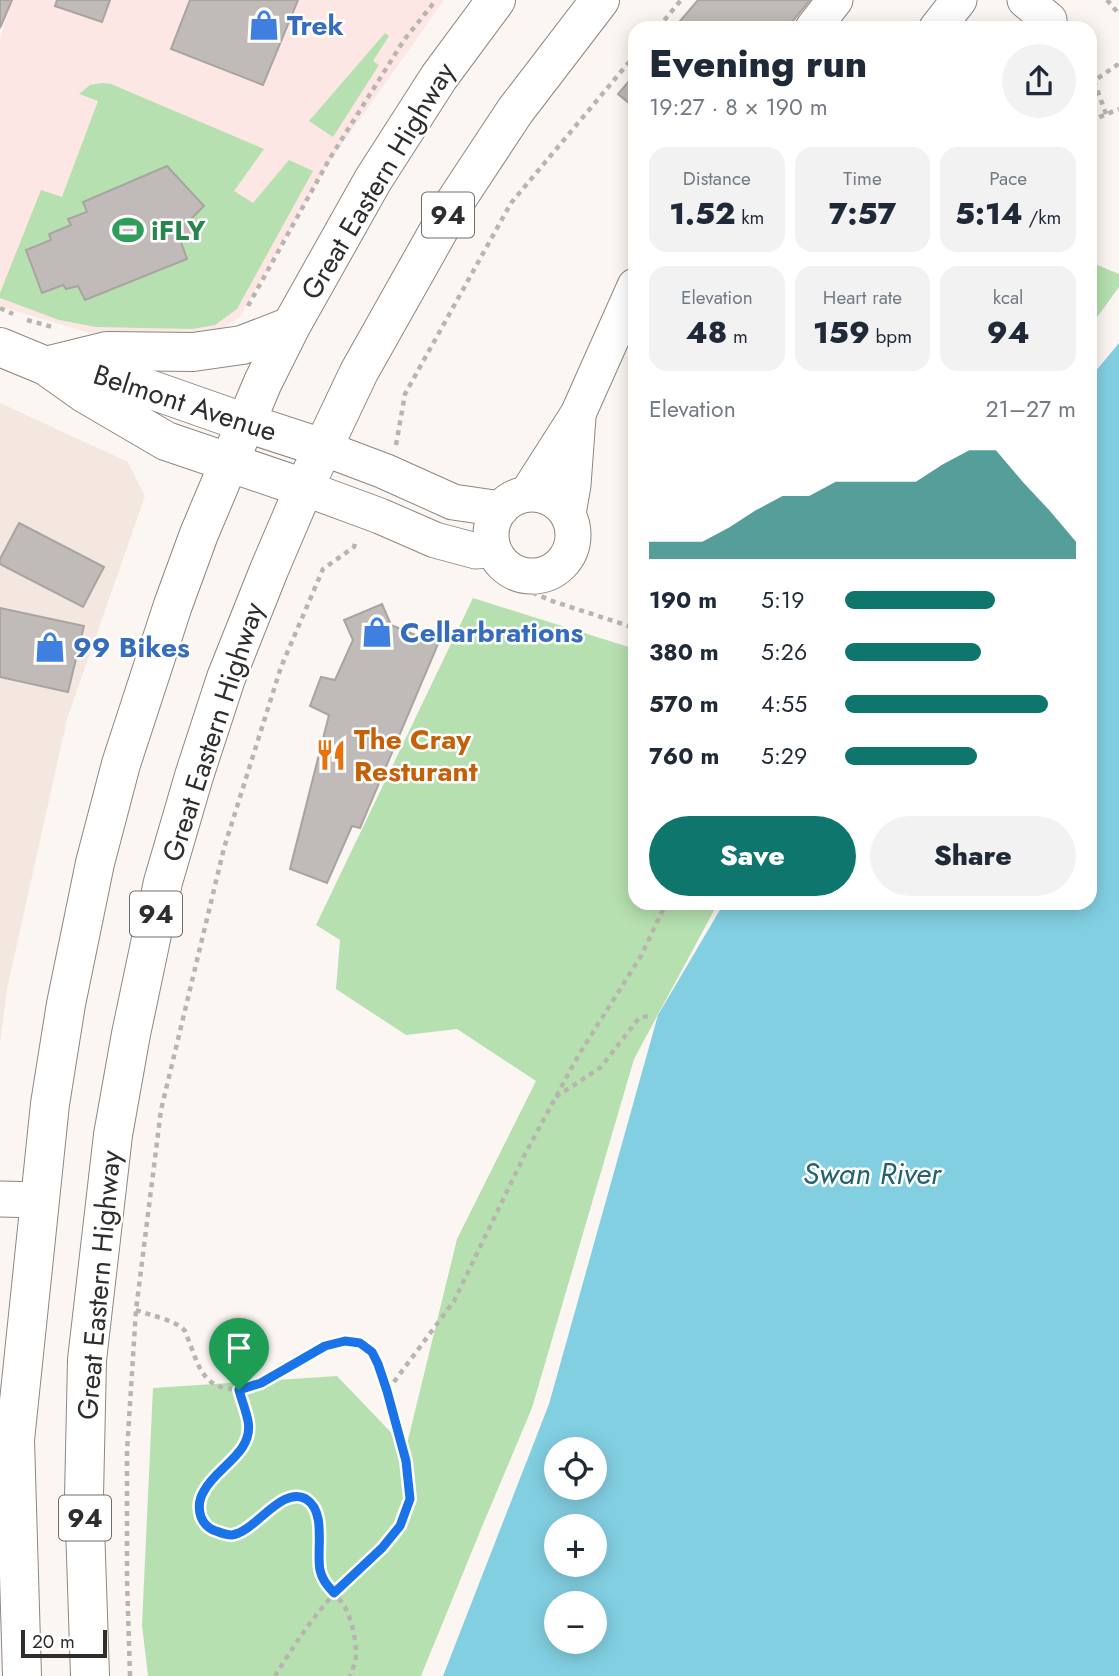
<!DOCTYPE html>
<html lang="en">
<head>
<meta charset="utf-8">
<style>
	:root { --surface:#fff; --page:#f2f2f3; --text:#1f2937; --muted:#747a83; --accent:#0f766e }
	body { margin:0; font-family:Jost,sans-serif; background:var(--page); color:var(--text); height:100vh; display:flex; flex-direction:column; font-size:26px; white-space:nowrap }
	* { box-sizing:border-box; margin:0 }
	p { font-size:23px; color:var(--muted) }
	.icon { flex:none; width:38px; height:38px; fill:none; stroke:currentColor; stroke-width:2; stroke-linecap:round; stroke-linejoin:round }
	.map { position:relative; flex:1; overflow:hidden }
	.panel { position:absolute; left:628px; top:21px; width:469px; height:889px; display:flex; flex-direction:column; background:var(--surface); border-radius:21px; box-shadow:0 4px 18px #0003 }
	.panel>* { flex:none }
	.buttons { position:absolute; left:544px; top:1437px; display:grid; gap:14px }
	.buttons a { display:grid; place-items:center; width:63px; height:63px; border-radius:50%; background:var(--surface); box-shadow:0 4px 18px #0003; font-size:35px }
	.scale { position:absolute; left:21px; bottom:18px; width:86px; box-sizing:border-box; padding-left:7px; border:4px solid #302e2d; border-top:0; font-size:19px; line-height:24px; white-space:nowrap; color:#302e2d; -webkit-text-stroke:5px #fff; paint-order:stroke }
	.pin { position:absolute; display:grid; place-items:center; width:60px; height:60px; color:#fff; margin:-72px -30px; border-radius:50% 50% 50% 0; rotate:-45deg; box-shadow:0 0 7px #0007 }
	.pin .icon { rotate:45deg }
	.round { display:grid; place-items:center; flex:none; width:74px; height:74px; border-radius:37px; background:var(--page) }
	.summary { display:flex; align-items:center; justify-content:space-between; height:119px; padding:0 21px }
	h1 { font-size:38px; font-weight:800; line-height:52px }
	.figures { display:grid; grid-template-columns:repeat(3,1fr); gap:10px; height:119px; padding:7px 21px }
	.figures div { display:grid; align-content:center; border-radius:18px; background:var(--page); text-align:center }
	.figures b { font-size:30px; font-weight:800 }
	.figures small { font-size:19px; font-weight:400 }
	.figures p { font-size:19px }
	.chart { height:196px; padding:14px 21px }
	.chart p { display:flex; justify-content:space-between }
	.chart svg { width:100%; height:126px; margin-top:7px; fill:var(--accent); opacity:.7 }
	.primary-button { display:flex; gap:14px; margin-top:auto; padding:14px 21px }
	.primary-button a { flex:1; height:80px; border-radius:42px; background:var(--accent); color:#fff; font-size:28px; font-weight:800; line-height:80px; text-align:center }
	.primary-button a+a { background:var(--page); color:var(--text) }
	ul { padding:0 21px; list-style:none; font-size:23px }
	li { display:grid; grid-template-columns:112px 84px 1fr; align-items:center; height:52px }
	li i { height:18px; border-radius:9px; background:var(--accent) }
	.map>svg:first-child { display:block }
	.commercial { fill:#fde7e4 }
	.built { fill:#f3e7df }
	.green { fill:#b6e0af }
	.water { fill:#82cfe2; fill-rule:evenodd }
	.building { fill:#c0bbb8; stroke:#a8a4a1; stroke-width:2 }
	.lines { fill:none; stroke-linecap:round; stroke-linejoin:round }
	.minor-casing { stroke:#8c8784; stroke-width:37 }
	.major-casing { stroke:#8c8784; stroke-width:40 }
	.highway-casing { stroke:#8c8784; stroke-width:40 }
	.path { stroke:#b8b4b1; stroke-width:4.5; stroke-dasharray:5 5; stroke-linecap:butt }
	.minor { stroke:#fff; stroke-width:35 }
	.major { stroke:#fff; stroke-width:38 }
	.highway { stroke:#fff; stroke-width:38 }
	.route-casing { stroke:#fff; stroke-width:14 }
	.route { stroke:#1a73e8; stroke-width:9 }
	.labels { text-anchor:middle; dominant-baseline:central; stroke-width:5; stroke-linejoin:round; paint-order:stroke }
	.shield { fill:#fff; stroke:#6e6d6c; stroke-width:2 }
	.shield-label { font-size:26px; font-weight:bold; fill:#302e2d }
	.shop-label { font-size:28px; font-weight:bold; fill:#366cbe; stroke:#fff; text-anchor:start }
	.street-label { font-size:28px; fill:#302e2d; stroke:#fff }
	.leisure-label { font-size:28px; font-weight:bold; fill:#27864d; stroke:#fff; text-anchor:start }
	.food-label { font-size:28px; font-weight:bold; fill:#c56008; stroke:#fff; text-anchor:start }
	.water-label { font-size:30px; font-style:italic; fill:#23616f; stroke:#fff }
</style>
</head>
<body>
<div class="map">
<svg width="1119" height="1676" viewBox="0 0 1119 1676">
	<rect width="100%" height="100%" fill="#fbf6f2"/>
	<path class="commercial" d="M11,0H444L326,167L240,317L221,330L186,334L90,333L5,308L0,305V39Z"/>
	<path class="built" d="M0,403L128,462L145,496L67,719L7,989L0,1044Z"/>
	<path class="green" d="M385,33L389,36L373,61L379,65L333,137L309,121Z
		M102,83L111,84L264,149L234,191L253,203L289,160L313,171L237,309L215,325L192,329L96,327L59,320L0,298V293L41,190L62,197L98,101L79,94L90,85Z
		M1090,262L1119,274V287L1090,327Z
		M473,598L635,649V903H718L634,1059L532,1408L481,1529L421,1676H148L142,1625L153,1388L337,1376L406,1448L457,1239L536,1081L457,1029L406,1035L336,989L340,940L316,925Z"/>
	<path class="water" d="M1119,343V1676H443L549,1404L658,1015L724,903H1090V378ZM556,1449H595V1488H556ZM556,1526H595V1564H556ZM556,1603H595V1642H556Z"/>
	<path class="building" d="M0,0H12L0,28Z
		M57,0H110L102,22L55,6Z
		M190,0H298L263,85L171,49Z
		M698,0H810L787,28H674Z
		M635,74V108L618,94Z
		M167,166L204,206L191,219L197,235L181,242L187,259L85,300L78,286L66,289L63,285L42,293L26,250L51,240L49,234L71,225L68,219L87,212L83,202Z
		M19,523L104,567L83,607L0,564V559Z
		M382,604L391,625L438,644L360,828L352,826L327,883L290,869L329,715L310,706L321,677L335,680L353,640L344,620Z
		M0,608L84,626L68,692L0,677Z"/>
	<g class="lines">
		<defs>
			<path id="minor" d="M1025,0L1049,20L1043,28
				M813,28L835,0
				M937,28L959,0
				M323,448L384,471L453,502L501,509
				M304,488L380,516L435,540L476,551L493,549
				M491 535a41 41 0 1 1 82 0a41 41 0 1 1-82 0Z
				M527,494L578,414L635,286
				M568,514L573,485L578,417
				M0,1199L40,1200"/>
			<path id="major" d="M0,347L46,366L84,393L166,441L304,488
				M51,367L92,369L246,423L323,448"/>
			<path id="highway" d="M46,366L107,351L193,352L242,345L291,326
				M22,1676L15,1440L50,1104L66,1004L95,863L121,764L173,605L199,534L263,382L291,326L373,180L439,77L496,0
				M90,1676L84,1496L87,1360L113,1135L131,1034L163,882L194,776L226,678L269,570L304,488L359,372L453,205L515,111L600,0"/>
		</defs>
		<use href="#minor" class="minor-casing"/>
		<use href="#major" class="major-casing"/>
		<use href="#highway" class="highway-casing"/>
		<path class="path" d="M1107,0L1119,14
			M658,28L681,0
			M1106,114L1094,81L1117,65L1119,59
			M1090,121L1119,109
			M248,306L330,158L404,40L436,0
			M0,308L13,314
			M27,320L56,328
			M396,445L405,394L511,203L635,55
			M525,576L527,590L552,601L635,628
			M556,1097L601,1067L639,1018L648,1016
			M136,1310C149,1315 176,1320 185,1331C187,1334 187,1338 189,1341C196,1359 201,1381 221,1387C248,1397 285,1370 308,1356C320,1350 334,1341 348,1341C374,1343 381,1369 387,1391C397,1421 405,1453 408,1484C409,1489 410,1495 409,1500C402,1541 360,1565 334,1594C311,1619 293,1647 275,1676
			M239,1390C243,1405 251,1422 248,1437C241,1464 182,1487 203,1521C207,1528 213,1531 220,1533C252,1543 270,1493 300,1497C329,1500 315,1555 321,1574C325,1585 336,1594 343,1604C352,1618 356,1639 356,1655C356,1662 352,1670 350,1676
			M388,1390L454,1301L525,1154L578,1056L641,956L666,903
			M130,1676L127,1579V1451L136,1310L161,1110L224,848L281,667L323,569L354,547L356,540"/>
		<use href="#minor" class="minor"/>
		<use href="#major" class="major"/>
		<use href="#highway" class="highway"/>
	</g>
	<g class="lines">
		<defs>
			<path id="route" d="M345,1341L360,1343L372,1352L378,1364L387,1391L406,1461L410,1499L400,1526L382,1548L334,1593C328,1586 322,1580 320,1570C316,1550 327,1512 306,1499C282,1485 255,1532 232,1535C226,1535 221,1533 216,1531C209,1529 204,1524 201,1517C198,1508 199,1499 204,1491C216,1467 254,1453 248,1421C246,1411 242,1401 239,1390L261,1383L325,1346Z"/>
		</defs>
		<use href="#route" class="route-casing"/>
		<use href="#route" class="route"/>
	</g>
	<defs>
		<symbol id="shop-bare" viewBox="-9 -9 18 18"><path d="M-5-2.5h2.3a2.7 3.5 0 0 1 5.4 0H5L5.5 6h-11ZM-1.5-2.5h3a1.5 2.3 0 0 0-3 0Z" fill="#3f7fe0" stroke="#fff" stroke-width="2.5" paint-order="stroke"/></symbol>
		<symbol id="stadium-bare" viewBox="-9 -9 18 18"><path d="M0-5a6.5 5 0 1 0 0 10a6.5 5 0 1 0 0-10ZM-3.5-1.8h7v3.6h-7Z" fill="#2e9e5b" stroke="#fff" stroke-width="2.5" paint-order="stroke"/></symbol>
		<symbol id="restaurant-bare" viewBox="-9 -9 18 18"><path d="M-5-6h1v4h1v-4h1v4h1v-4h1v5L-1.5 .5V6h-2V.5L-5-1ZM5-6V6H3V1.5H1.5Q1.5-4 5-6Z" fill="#e8710a" stroke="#fff" stroke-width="2.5" paint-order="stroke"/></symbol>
	</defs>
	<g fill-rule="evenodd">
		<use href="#shop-bare" x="242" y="3" width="44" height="44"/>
		<use href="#stadium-bare" x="106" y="208" width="44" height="44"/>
		<use href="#shop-bare" x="355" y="610" width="44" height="44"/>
		<use href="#shop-bare" x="28" y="625" width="44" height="44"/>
		<use href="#restaurant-bare" x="309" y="733" width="44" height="44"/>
	</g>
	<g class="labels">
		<g class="shield">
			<rect x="422" y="192.5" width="52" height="45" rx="5"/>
			<rect x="130" y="891.5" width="52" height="45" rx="5"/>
			<rect x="59" y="1495.5" width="52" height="45" rx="5"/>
		</g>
		<g class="shield-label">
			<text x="448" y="215">94</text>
			<text x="156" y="914">94</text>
			<text x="85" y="1518">94</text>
		</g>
		<g class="shop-label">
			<text x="287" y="25">Trek</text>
			<text x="400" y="632">Cellarbrations</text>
			<text x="73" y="647">99 Bikes</text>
		</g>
		<g class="street-label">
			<text transform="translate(378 181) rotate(-59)">Great Eastern Highway</text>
			<text transform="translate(185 403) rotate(18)">Belmont Avenue</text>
			<text transform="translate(213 732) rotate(-72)">Great Eastern Highway</text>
			<text transform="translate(99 1285) rotate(-85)">Great Eastern Highway</text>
		</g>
		<g class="leisure-label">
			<text x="151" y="230">iFLY</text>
		</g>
		<g class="food-label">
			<text x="354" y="739">The Cray<tspan x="354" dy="32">Resturant</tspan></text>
		</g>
		<g class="water-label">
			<text x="872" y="1173">Swan River</text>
		</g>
	</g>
</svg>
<div class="buttons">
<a><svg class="icon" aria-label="locate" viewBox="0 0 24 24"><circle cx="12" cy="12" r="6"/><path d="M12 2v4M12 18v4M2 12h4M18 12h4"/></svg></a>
<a>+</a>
<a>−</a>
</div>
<div class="scale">20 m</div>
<div class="pin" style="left:239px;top:1390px;background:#1e9e55"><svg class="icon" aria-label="arrive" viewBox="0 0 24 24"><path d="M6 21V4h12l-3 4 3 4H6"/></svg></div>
<section class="panel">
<div class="summary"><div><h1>Evening run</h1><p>19:27 · 8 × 190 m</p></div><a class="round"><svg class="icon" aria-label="share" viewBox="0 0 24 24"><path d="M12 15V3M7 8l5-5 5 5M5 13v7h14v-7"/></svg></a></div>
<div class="figures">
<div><p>Distance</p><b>1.52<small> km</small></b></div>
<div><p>Time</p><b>7:57</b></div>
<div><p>Pace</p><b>5:14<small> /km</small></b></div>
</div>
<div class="figures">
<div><p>Elevation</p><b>48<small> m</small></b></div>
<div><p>Heart rate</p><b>159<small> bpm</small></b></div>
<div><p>kcal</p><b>94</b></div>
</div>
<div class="chart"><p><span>Elevation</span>21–27 m</p>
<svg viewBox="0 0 160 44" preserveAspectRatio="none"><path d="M0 44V38L10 38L20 38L30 33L40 27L50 22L60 22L70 17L80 17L90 17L100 17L110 11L120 6L130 6L140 17L150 27L160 38V44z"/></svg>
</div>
<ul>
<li><b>190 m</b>5:19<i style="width:65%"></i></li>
<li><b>380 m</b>5:26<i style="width:59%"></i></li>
<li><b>570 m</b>4:55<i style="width:88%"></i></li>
<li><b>760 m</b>5:29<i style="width:57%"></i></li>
</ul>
<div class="primary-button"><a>Save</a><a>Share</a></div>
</section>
</div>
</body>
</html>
